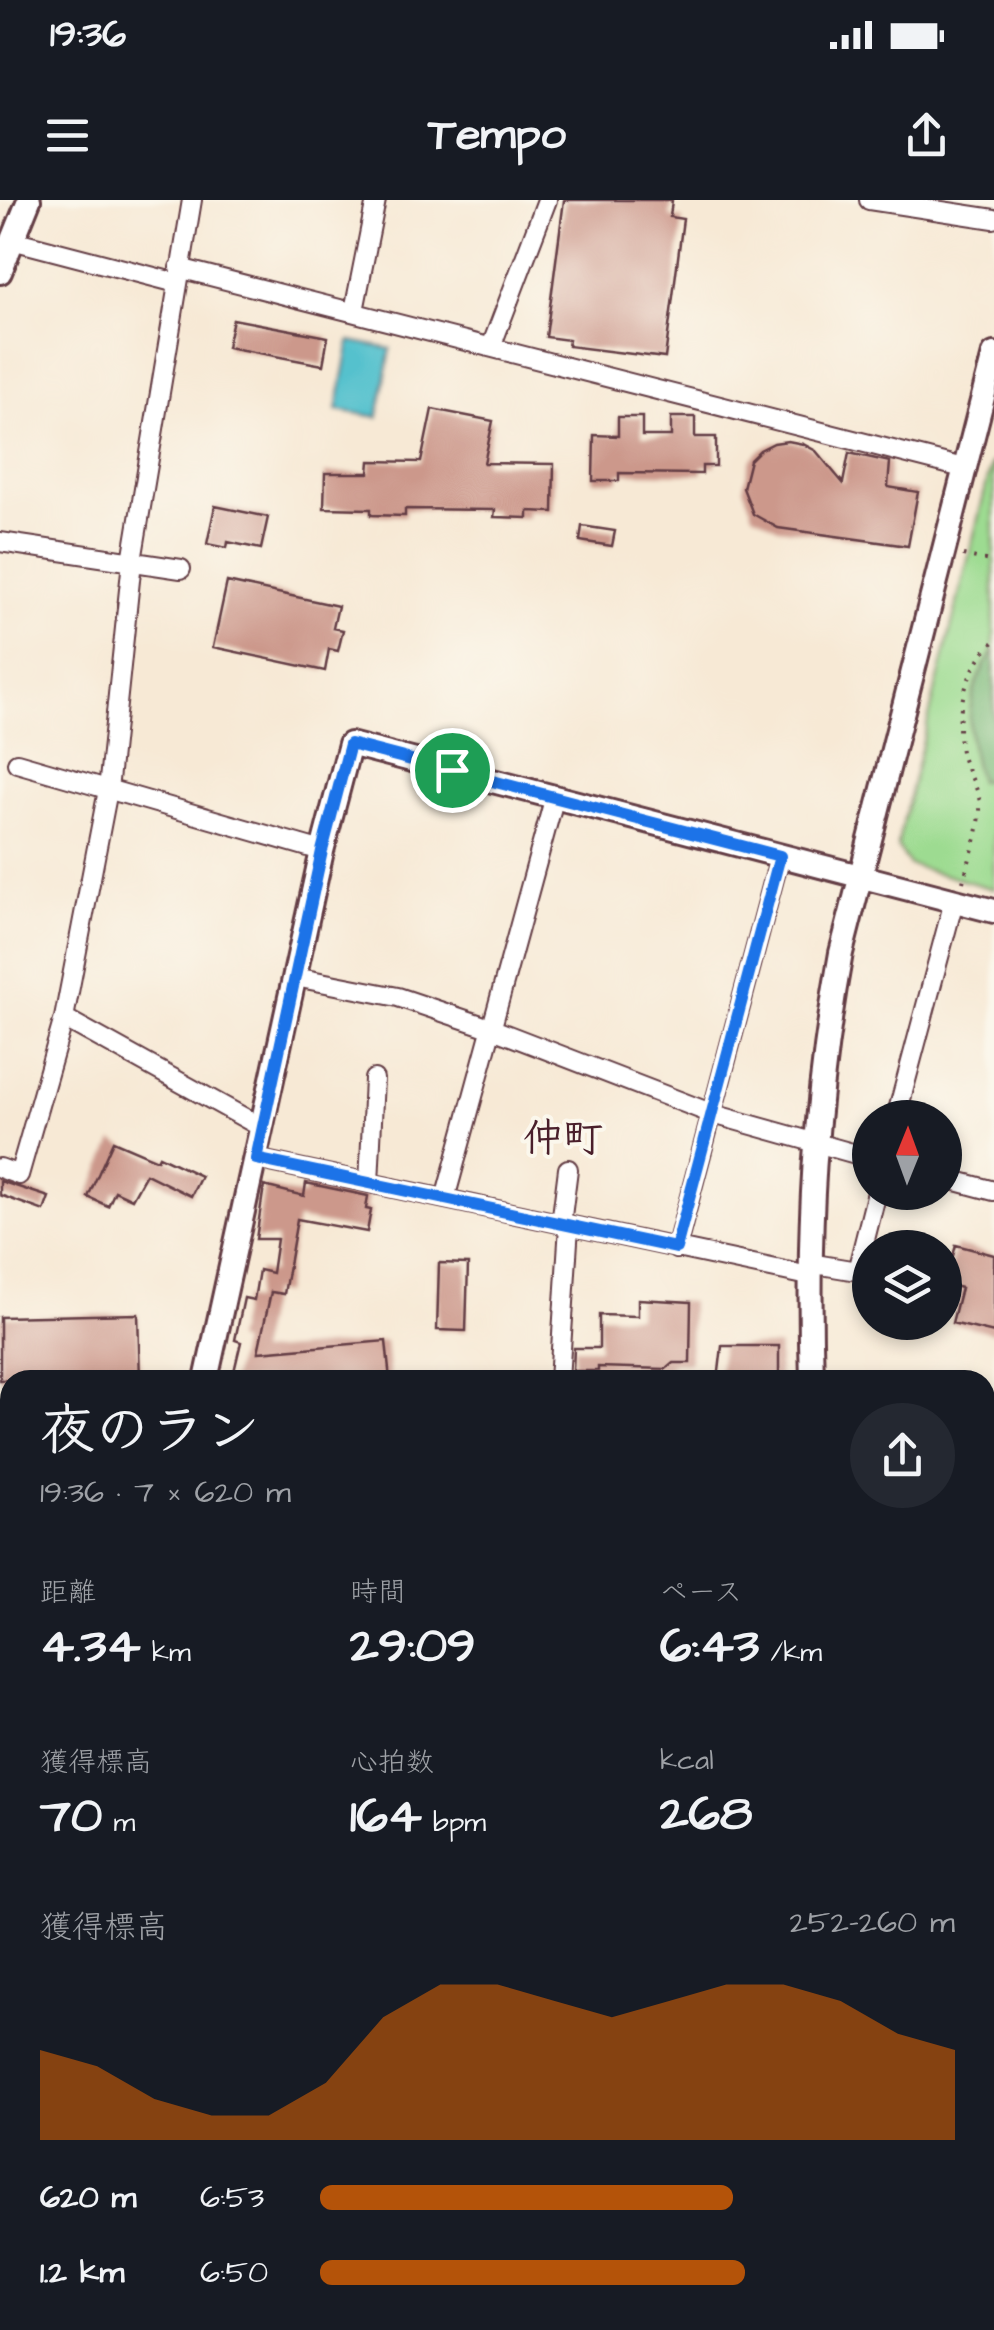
<!DOCTYPE html>
<html lang="ja">
<head>
<meta charset="utf-8">
<style>
	:root { --surface:#171b24; --page:#242831; --text:#f1f3f6; --muted:#9ea1a6; --accent:#b45309 }
	body { margin:0; font-family:"Architects Daughter","Klee One",sans-serif; background:var(--page); color:var(--text); height:100vh; display:flex; flex-direction:column; font-size:38px; white-space:nowrap }
	* { box-sizing:border-box; margin:0 }
	p { font-size:32px; color:var(--muted) }
	.icon { flex:none; width:55px; height:55px; fill:none; stroke:currentColor; stroke-width:2; stroke-linecap:round; stroke-linejoin:round }
	.map { position:relative; flex:1; overflow:hidden }
	.drawer { position:absolute; left:0px; top:1170px; width:995px; height:960px; display:flex; flex-direction:column; background:var(--surface); border-radius:30px 30px 0 0; box-shadow:0 5px 15px #0003 }
	.drawer>* { flex:none }
	.needle { width:65px; rotate:1deg }
	.controls { position:absolute; left:852px; top:900px; display:grid; gap:20px }
	.controls a { display:grid; place-items:center; width:110px; height:110px; border-radius:50%; background:var(--surface); box-shadow:0 5px 15px #0003; font-size:50px }
	.pin { position:absolute; display:grid; place-items:center; width:85px; height:85px; color:#fff; margin:-42px; border:5px solid #fff; border-radius:50%; box-shadow:0 2px 10px #0007 }
	.round { display:grid; place-items:center; flex:none; width:105px; height:105px; border-radius:52px; background:var(--page) }
	.summary { display:flex; align-items:center; justify-content:space-between; height:170px; padding:0 40px }
	h1 { font-size:55px; font-weight:700; line-height:75px }
	.figures { display:grid; grid-template-columns:repeat(3,1fr); gap:15px; height:170px; padding:10px 40px }
	.figures div { display:grid; align-content:center }
	.figures b { font-size:50px; font-weight:700 }
	.figures small { font-size:28px; font-weight:400 }
	.figures p { font-size:28px }
	.chart { height:280px; padding:20px 40px }
	.chart p { display:flex; justify-content:space-between }
	.chart svg { width:100%; height:180px; margin-top:10px; fill:var(--accent); opacity:.7 }
	ul { padding:0 40px; list-style:none; font-size:32px }
	li { display:grid; grid-template-columns:160px 120px 1fr; align-items:center; height:75px }
	li i { height:25px; border-radius:12px; background:var(--accent) }
	.status { display:flex; justify-content:space-between; align-items:center; height:70px; padding:0 50px; background:var(--surface); direction:ltr }
	.status svg { height:28px; fill:currentColor }
	header { display:flex; justify-content:space-between; align-items:center; height:130px; padding:0 40px; background:var(--surface); font-size:45px; font-weight:700 }
	.map>svg:first-child { display:block }
	.green { fill:#9ddb91; stroke:#747d5e; stroke-width:2.5 }
	.forest { fill:#7ebb7b; stroke:#646d53; stroke-width:2.5 }
	.water { fill:#54c1cd; stroke:#4f707c; stroke-width:2.5 }
	.lines { fill:none; stroke-linecap:round; stroke-linejoin:round }
	.stream { stroke:#54c1cd; stroke-width:5 }
	.building { fill:#cc988b }
	.minor-casing { stroke:#643d44; stroke-width:22 }
	.tertiary-casing { stroke:#643d44; stroke-width:28 }
	.secondary-casing { stroke:#643d44; stroke-width:30 }
	.primary-casing { stroke:#643d44; stroke-width:32 }
	.trunk-casing { stroke:#643d44; stroke-width:35 }
	.path { stroke:#643d44; stroke-width:4; stroke-dasharray:2.5 8; stroke-linecap:butt }
	.minor { stroke:#fff; stroke-width:18 }
	.tertiary { stroke:#fff; stroke-width:22 }
	.secondary { stroke:#fde4d0; stroke-width:25 }
	.primary { stroke:#f9bc89; stroke-width:28 }
	.trunk { stroke:#f9bc89; stroke-width:30 }
	.route-casing { stroke:#fff; stroke-width:20 }
	.route { stroke:#1a73e8; stroke-width:12 }
	.labels { text-anchor:middle; dominant-baseline:central; stroke-width:8; stroke-linejoin:round; paint-order:stroke }
	.neighbourhood-label { font-size:40px; font-weight:bold; fill:#4a1f2b; stroke:#fbf7ec }
</style>
</head>
<body>
<div class="status"><b>19:36</b><svg viewBox="0 0 49 12"><path d="M0 12V9h3v3zM5 12V6h3v6zM10 12V3h3v9zM15 12V0h3v12zM26 1h20v11H26zM47 4h2v5h-2z"/></svg></div>
<header><svg class="icon" aria-label="menu" viewBox="0 0 24 24"><path d="M4 6h16M4 12h16M4 18h16"/></svg>Tempo<svg class="icon" aria-label="share" viewBox="0 0 24 24"><path d="M12 15V3M7 8l5-5 5 5M5 13v7h14v-7"/></svg></header>
<div class="map">
<svg width="994" height="2130" viewBox="0 0 994 2130">
	<rect width="100%" height="100%" fill="#fbf7ec"/>
	<filter id="ink" filterUnits="userSpaceOnUse"><feTurbulence type="fractalNoise" baseFrequency=".01" numOctaves="2"/><feDisplacementMap in="SourceGraphic" scale="20" xChannelSelector="R" yChannelSelector="G"/><feConvolveMatrix kernelMatrix="1 2 1 2 8 2 1 2 1" color-interpolation-filters="sRGB"/></filter>
	<filter id="wash" filterUnits="userSpaceOnUse"><feTurbulence type="fractalNoise" baseFrequency=".0048" numOctaves="4" result="noise"/><feDisplacementMap in="SourceGraphic" scale="40" xChannelSelector="R" yChannelSelector="G"/><feGaussianBlur stdDeviation="2.25" result="paint"/><feColorMatrix in="noise" values="0 0 0 0 0 0 0 0 0 0 0 0 0 0 0 0 0 1.4 0 .05"/><feComposite in="paint" operator="in"/></filter>
	<g filter="url(#wash)">
		<rect width="100%" height="100%" fill="#f7e9d5"/>
		<path class="green" d="M992,262L994,263V689L909,665L897,646Z"/>
		<path class="forest" d="M994,451V579L979,581C965,536 964,490 994,451Z"/>
		<path class="water" d="M350,141L391,149L378,217L337,210Z"/>
		<g class="lines">
			<path class="stream" d="M985,1292L994,1293"/>
		</g>
		<g id="blocks">
			<path class="building" d="M564,0H672L670,17L683,19L665,158L568,146L569,140L546,137Z
				M233,119L328,137L323,165L227,147Z
				M432,209L493,221L484,263L554,264L553,312L528,311V318L494,317L495,310L405,309V316L371,315V309L324,308L325,273H369L370,261L421,262Z
				M618,217H642V236H671V217H695V237H716V266H702V274L619,273V281H593L594,235L618,236Z
				M788,241L803,244L816,251L843,283L849,253L890,262L888,287L918,292L908,346L778,328L753,314L743,288L750,260L760,250L774,243Z
				M215,306L268,317L261,349L228,342L227,348L207,344Z
				M582,326L615,331L612,346L580,341Z
				M227,382L338,406L333,428L343,430L338,451L329,449L325,471L213,447Z
				M113,941L157,960L159,956L201,976L191,996L146,974L132,999L115,991L108,1006L88,997Z
				M0,981L49,997L44,1011L0,995Z
				M306,983L368,996L366,1009L371,1010L367,1032L297,1019L284,1094L271,1092L258,1152L386,1141L390,1180H232L241,1142L235,1140L244,1098L254,1100L259,1070L272,1073L277,1039H256L264,986L304,996Z
				M956,1045L994,1055V1133L952,1123L961,1088L945,1084V1066L950,1067Z
				M439,1063L468,1064L466,1131L437,1130Z
				M638,1099L691,1102L690,1163H673L666,1169L598,1167V1171H573L574,1148H599V1115L638,1116Z
				M138,1114L140,1180H0V1117Z
				M722,1146H779V1180H718Z"/>
		</g>
	</g>
	<g filter="url(#ink)">
		<use href="#blocks" fill-opacity="0" stroke="#643d44" stroke-width="2.5"/>
		<g class="lines">
			<defs>
				<path id="minor" d="M869,0L994,19
					M12,40L177,83
					M179,68L967,269
					M354,111L376,0
					M491,147L547,0
					M0,342L181,369
					M17,563L322,651
					M295,777L398,797L490,828L713,914L870,958
					M64,818L263,928
					M896,918L954,701
					M256,959L809,1076
					M0,968L19,975L64,818L108,590L132,361L192,0
					M945,978L994,991
					M369,983L374,879
					M445,999L555,596
					M561,1024L568,969
					M676,1049L780,656
					M809,1063L857,1071L877,992
					M559,1180L569,1026
					M0,1512L10,1515
					M0,1545H10
					M985,1601L994,1602
					M0,1924H10
					M985,1987L994,1989
					M711,2130L712,2120"/>
				<path id="tertiary" d="M0,72L29,0
					M206,1180L322,651L350,544L994,711
					M812,1180C807,1031 814,900 841,753L994,154"/>
				<path id="secondary" d="M103,2130L104,2120"/>
				<path id="primary" d="M0,1756H10
					M985,1803L994,1804
					M825,2120V2130"/>
				<path id="trunk" d="M985,1219H994
					M0,1243H10"/>
			</defs>
			<use href="#minor" class="minor-casing"/>
			<use href="#tertiary" class="tertiary-casing"/>
			<use href="#secondary" class="secondary-casing"/>
			<use href="#primary" class="primary-casing"/>
			<use href="#trunk" class="trunk-casing"/>
			<path class="path" d="M963,355L994,362
				M963,682C969,659 981,630 980,607C980,587 967,574 962,556C953,520 965,466 994,442"/>
			<use href="#minor" class="minor"/>
			<use href="#tertiary" class="tertiary"/>
			<use href="#secondary" class="secondary"/>
			<use href="#primary" class="primary"/>
			<use href="#trunk" class="trunk"/>
		</g>
	</g>
	<g class="lines" filter="url(#ink)">
		<defs>
			<path id="route" d="M350,544L780,656L676,1048L256,959L322,651Z"/>
		</defs>
		<use href="#route" class="route-casing"/>
		<use href="#route" class="route"/>
	</g>
	<g class="labels">
		<g class="neighbourhood-label">
			<text x="563" y="939">仲町</text>
		</g>
	</g>
</svg>
<div class="controls">
<a><svg class="needle" viewBox="-14 -14 28 28"><path d="M0-13l5 13h-10z" fill="#e53935"/><path d="M0 13l5-13h-10z" fill="#9ea1a6"/></svg></a>
<a><svg class="icon" aria-label="layers" viewBox="0 0 24 24"><path d="M12 4l9 5-9 5-9-5zM3 14l9 5 9-5"/></svg></a>
</div>
<div class="pin" style="left:452px;top:570px;background:#1e9e55"><svg class="icon" aria-label="arrive" viewBox="0 0 24 24"><path d="M6 21V4h12l-3 4 3 4H6"/></svg></div>
<section class="drawer">
<div class="summary"><div><h1>夜のラン</h1><p>19:36 · 7 × 620 m</p></div><a class="round"><svg class="icon" aria-label="share" viewBox="0 0 24 24"><path d="M12 15V3M7 8l5-5 5 5M5 13v7h14v-7"/></svg></a></div>
<div class="figures">
<div><p>距離</p><b>4.34<small> km</small></b></div>
<div><p>時間</p><b>29:09</b></div>
<div><p>ペース</p><b>6:43<small> /km</small></b></div>
</div>
<div class="figures">
<div><p>獲得標高</p><b>70<small> m</small></b></div>
<div><p>心拍数</p><b>164<small> bpm</small></b></div>
<div><p>kcal</p><b>268</b></div>
</div>
<div class="chart"><p><span>獲得標高</span>252–260 m</p>
<svg viewBox="0 0 160 44" preserveAspectRatio="none"><path d="M0 44V22L10 26L20 34L30 38L40 38L50 30L60 14L70 6L80 6L90 10L100 14L110 10L120 6L130 6L140 10L150 18L160 22V44z"/></svg>
</div>
<ul>
<li><b>620 m</b>6:53<i style="width:65%"></i></li>
<li><b>1.2 km</b>6:50<i style="width:67%"></i></li>
</ul>
</section>
</div>
</body>
</html>
